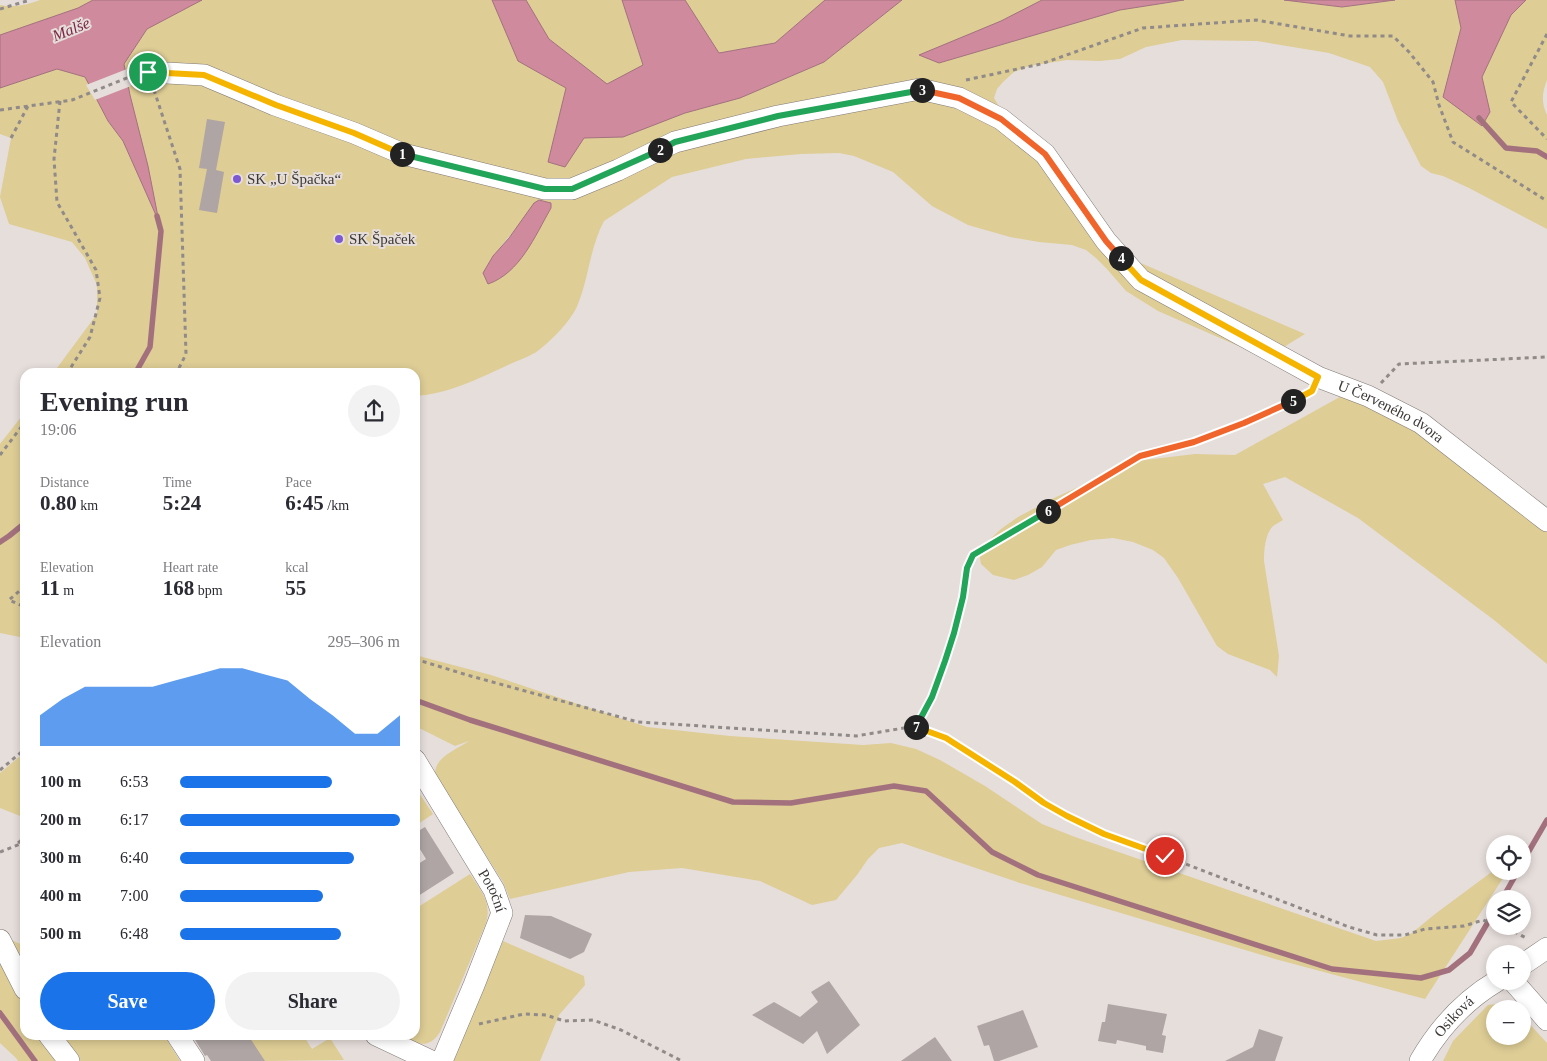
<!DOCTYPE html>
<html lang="en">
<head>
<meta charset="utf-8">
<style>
	:root { --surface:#fff; --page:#f2f2f3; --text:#2b2b33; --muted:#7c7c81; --accent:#1a73e8 }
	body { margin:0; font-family:"Times New Roman",serif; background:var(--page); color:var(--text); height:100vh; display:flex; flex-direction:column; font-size:19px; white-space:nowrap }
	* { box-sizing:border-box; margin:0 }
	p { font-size:16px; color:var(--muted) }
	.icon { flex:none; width:28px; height:28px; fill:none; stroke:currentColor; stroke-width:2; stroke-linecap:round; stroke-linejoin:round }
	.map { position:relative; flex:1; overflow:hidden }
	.panel { position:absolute; left:20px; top:368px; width:400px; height:672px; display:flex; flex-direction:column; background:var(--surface); border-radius:15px; box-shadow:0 2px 8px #0003 }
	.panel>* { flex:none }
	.tools { position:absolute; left:1486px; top:835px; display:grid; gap:10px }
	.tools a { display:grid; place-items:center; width:45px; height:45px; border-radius:50%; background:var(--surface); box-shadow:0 2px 8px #0003; font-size:25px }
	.pin { position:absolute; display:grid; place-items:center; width:42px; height:42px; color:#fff; margin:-21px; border:2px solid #fff; border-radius:50%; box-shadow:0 1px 5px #0007 }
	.km { position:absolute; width:25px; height:25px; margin:-12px; border-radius:50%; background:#222; color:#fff; font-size:14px; line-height:25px; text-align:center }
	.round { display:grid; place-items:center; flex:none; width:52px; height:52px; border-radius:26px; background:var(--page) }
	.summary { display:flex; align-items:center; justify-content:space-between; height:85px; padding:0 20px }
	h1 { font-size:28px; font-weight:800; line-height:38px }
	.figures { display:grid; grid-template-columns:repeat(3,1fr); gap:8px; height:85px; padding:5px 20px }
	.figures div { display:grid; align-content:center }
	.figures b { font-size:21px; font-weight:800 }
	.figures small { font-size:14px; font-weight:400 }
	.figures p { font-size:14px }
	.chart { height:140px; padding:10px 20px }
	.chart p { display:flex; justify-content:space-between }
	.chart svg { width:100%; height:90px; margin-top:5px; fill:var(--accent); opacity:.7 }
	.button { display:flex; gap:10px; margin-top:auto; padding:10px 20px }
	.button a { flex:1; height:58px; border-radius:30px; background:var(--accent); color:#fff; font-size:20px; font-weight:800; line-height:58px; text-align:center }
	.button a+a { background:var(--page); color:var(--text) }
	ul { padding:0 20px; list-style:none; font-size:16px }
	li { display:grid; grid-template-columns:80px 60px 1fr; align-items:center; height:38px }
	li i { height:12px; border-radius:6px; background:var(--accent) }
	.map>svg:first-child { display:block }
	.green { fill:#decd95; fill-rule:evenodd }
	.water { fill:#cf8a9d; stroke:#a3717e }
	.pier { fill:#e6dedb }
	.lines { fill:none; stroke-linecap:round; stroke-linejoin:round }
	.stream { stroke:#a3717e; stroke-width:5.5 }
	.building { fill:#aea5a4 }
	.minor-casing { stroke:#807976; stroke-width:22 }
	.path { stroke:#908a88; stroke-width:3; stroke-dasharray:4 4; stroke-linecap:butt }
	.minor { stroke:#fff; stroke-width:21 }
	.split-1-casing { stroke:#fff; stroke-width:10 }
	.split-2-casing { stroke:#fff; stroke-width:10 }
	.split-3-casing { stroke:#fff; stroke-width:10 }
	.split-4-casing { stroke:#fff; stroke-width:10 }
	.split-5-casing { stroke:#fff; stroke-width:10 }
	.split-6-casing { stroke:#fff; stroke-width:10 }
	.split-7-casing { stroke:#fff; stroke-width:10 }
	.split-8-casing { stroke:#fff; stroke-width:10 }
	.split-1 { stroke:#f5b400; stroke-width:6 }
	.split-2 { stroke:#22a559; stroke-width:6 }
	.split-3 { stroke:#22a559; stroke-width:6 }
	.split-4 { stroke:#f0652b; stroke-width:6 }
	.split-5 { stroke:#f5b400; stroke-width:6 }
	.split-6 { stroke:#f0652b; stroke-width:6 }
	.split-7 { stroke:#22a559; stroke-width:6 }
	.split-8 { stroke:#f5b400; stroke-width:6 }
	.poi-dot { fill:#7c58d2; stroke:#e6dedb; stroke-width:2 }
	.labels { text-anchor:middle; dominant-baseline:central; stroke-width:4; stroke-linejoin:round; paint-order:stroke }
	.poi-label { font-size:15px; fill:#3b3836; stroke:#e6dedb; text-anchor:start }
	.street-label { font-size:15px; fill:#3b3836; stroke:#e6dedb }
	.water-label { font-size:16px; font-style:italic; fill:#7a2745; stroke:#e6dedb }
</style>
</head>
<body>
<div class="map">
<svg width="1547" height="1061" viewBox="0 0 1547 1061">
	<rect width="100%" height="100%" fill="#e6dedb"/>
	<path class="green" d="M40,0H93L78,8L0,35V5C13,8 27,5 40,0Z
		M202,0H492L518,60L566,88L548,161L584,138L623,137L685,113L740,98L824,62L902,0H1042L1001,21L920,55L939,63L1120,10L1184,0H1284L1342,7L1395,0H1455L1461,28L1443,97L1490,112L1482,77L1511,15L1526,0H1547V80C1542,93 1541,102 1547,115V229L1469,188L1443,176L1431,173L1421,166L1398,121L1383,82L1370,67L1329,53L1257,41L1182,40L1146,47L1120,59L1100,61L1067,60L1029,66L1014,72L1003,82L997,89L994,98L1000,108L1115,243L1136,261L1305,334L1266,358L1158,311L1126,291L1107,269L1096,258L1086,250L1072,245L1039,242L1010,237L968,225L932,206L893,172L854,156L839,153L801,154L746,159L672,177L604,221C590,247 589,277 578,304C572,320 552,340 539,350C530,357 518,360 508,365C477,379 449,394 415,396V372H54L97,314V285L85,258L72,242L9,224L0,197L11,138L0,134V88L57,69L85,77L108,121L123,141L158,220L148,166L130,95L124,64L147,29ZM539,200L551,203V208L488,284L483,273L493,256Z
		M526,0H622L643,66L607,84L549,39Z
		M685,0H825L775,43L719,53Z
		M1347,393L1414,427L1547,530V664L1494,620L1358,518L1285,477L1263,484L1283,520C1280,522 1275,524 1272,527C1265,536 1264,550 1264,561L1279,656L1277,677L1270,670L1228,654L1217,646L1178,578L1164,558L1153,550L1133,542L1113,538L1091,540L1070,545L1056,550L1042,567L1028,575L1014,580L993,575L981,564L979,553L986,543L1001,529L1018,517L1054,498L1136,461L1195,454L1235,455Z
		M25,412V638L0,633V444Z
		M415,655L491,675L647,727L730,736L863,745L891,743L916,749L940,760L985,786L1042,824L1075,837L1376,941L1401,938L1412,933L1435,914L1493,871L1503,878L1425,999L1275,959L1020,883L902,843L879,848L868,859L857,875L836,900L812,905L760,881L682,868L629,872L510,899L503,882L435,775C434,757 456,750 469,741L455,746L415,726Z
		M25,752V818L0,808V773Z
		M415,787L433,814L415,826Z
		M470,874C481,891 492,902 486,923L440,1032C428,1052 413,1042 396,1035H415V909Z
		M0,935L25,946V1035H164L180,1061H18L16,1058L0,1043Z
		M503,941L584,976L585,985L559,1015L540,1061H453Z
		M1509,1003L1515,1009H1495V1036H1522L1523,1017L1547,1043V1061H1443L1453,1041L1488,1005Z
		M239,1035H303L312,1049L330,1038L344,1060L265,1061Z"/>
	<path class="water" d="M93,0H202L147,29L124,64L130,95L148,166L159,222L123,141L108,121L85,77L57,69L0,88V35L78,8Z
		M492,0H526L549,39L607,84L643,65L622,0H685L719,53L775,43L825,0H902L824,62L740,98L685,113L623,137L584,138L565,167L548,162L566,88L518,61Z
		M1042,0H1184L1120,10L939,63L919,55L1001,21Z
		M1284,0H1395L1342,7Z
		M1455,0H1526L1511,15L1482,77L1490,112L1482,126L1443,97L1461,28Z
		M539,200L551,203V208C535,236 520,273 488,284L483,273L493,256L509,238L534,203Z"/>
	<path class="pier" d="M127,69L131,86L95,100L86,85Z"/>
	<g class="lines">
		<path class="stream" d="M1479,118L1506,148L1537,151L1547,157
			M136,372L150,347L161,231L157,216
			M0,542L9,536L25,523
			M415,700L470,720L733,802L791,803L894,786L926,791L992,852L1038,875L1332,969L1421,978L1449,970L1470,953L1495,910
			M1522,863L1547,820
			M1502,899L1518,871
			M0,1013L35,1061"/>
	</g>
	<path class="building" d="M207,119L225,122L216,170L224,172L217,213L199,210L207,169L199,168Z
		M425,827L454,873L415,898V866L426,859L415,841V833Z
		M525,915L551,916L588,932L592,934L584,952L570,959L520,938Z
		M829,981L860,1025L827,1054L817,1031L803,1044L752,1015L774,1002L800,1017L818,1002L811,992Z
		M1108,1004L1167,1014L1162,1035L1166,1036L1163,1053L1146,1050V1046L1117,1040L1116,1044L1098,1041L1102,1022H1105Z
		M1023,1010L1038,1047L999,1061H994L989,1045L984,1046L977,1026Z
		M1259,1029L1283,1037L1275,1061H1225L1253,1047Z
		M192,1035H248L265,1061H211L207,1055L205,1056Z
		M935,1037L952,1061H901Z"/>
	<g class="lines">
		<defs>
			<g id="minor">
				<path id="s1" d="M148,72L204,75L275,105L354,133L403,154L545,189H572L618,170L675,142L778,116L920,89L959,98L1001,119L1045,154L1106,241L1141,280L1318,377L1368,396L1421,423L1547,521"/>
				<path id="s2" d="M415,760L494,890L502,913L474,985L442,1061"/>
				<path d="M0,940L25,989"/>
				<path d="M1522,965L1547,948"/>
				<path d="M1513,981L1547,1020"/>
				<path d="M49,1035L69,1061"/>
				<path d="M177,1035L194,1061"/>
				<path d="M376,1035L431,1061"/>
				<path id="s3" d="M1420,1061C1439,1028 1465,1000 1497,981"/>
			</g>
		</defs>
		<use href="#minor" class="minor-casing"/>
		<path class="path" d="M0,9L30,0
			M1547,34L1511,102L1547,139
			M966,80L1041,64L1143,28L1256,20L1350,36H1393L1409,52L1433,82L1439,105L1453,142L1547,201
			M154,90L180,169L186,354L177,372
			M60,101L54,159L57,202L96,270L100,298L90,337L68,372
			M0,110L72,100L132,76
			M11,138L28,106
			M1381,383L1399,364L1547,357
			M0,455L25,422
			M25,586L9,600L25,607
			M415,659L467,675L638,722L856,736L916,726L946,738L1015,782L1044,803L1104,834L1165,856L1349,927L1377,935H1405L1425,929L1464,926L1483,920L1495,925
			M916,726L932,697L945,661L954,633L963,597L967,568L973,555L1140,456L1194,443L1244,423L1309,393
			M0,770L25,749
			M18,843L25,837
			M0,852L25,842
			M1499,926L1511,930L1528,939
			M479,1024L524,1014L546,1015L564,1021L593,1020L621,1030L682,1061"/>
		<use href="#minor" class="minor"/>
	</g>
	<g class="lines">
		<defs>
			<path id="split-1" d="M148,72L204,75L276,105L354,133L402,154"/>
			<path id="split-2" d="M402,154L545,189H572L660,150"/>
			<path id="split-3" d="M660,150L675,142L778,116L922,90"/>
			<path id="split-4" d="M922,90L959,98L1001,119L1045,154L1106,241L1121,258"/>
			<path id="split-5" d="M1121,258L1141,280L1318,377L1312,391L1293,401"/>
			<path id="split-6" d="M1048,511L1140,456L1194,442L1244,423L1293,401"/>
			<path id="split-7" d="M916,727L932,697L945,661L954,633L963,597L967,568L973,555L1048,511"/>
			<path id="split-8" d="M916,727L946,738L1015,782L1044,803L1067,816L1104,834L1165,856"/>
		</defs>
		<use href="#split-1" class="split-1-casing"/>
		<use href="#split-2" class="split-2-casing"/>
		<use href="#split-3" class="split-3-casing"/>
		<use href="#split-4" class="split-4-casing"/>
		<use href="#split-5" class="split-5-casing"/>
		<use href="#split-6" class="split-6-casing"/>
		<use href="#split-7" class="split-7-casing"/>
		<use href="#split-8" class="split-8-casing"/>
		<use href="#split-1" class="split-1"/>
		<use href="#split-2" class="split-2"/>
		<use href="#split-3" class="split-3"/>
		<use href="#split-4" class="split-4"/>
		<use href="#split-5" class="split-5"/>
		<use href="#split-6" class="split-6"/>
		<use href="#split-7" class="split-7"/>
		<use href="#split-8" class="split-8"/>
	</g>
	<g class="poi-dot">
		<circle cx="237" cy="179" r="5"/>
		<circle cx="339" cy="239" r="5"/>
	</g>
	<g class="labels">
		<g class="poi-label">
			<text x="247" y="179">SK „U Špačka“</text>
			<text x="349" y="239">SK Špaček</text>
		</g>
		<g class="street-label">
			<text stroke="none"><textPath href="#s1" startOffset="1392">U Červeného dvora</textPath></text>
			<text stroke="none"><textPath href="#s2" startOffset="152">Potoční</textPath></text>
			<text stroke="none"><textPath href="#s3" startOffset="56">Osiková</textPath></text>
		</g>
		<g class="water-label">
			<text transform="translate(71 29) rotate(-22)">Malše</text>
		</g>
	</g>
</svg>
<div class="tools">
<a><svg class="icon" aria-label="locate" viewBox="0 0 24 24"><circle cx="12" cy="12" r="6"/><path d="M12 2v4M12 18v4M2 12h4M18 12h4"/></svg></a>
<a><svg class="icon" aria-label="layers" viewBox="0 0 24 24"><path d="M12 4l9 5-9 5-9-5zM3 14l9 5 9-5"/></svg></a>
<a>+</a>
<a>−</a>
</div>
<div class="pin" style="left:148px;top:72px;background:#1e9e55"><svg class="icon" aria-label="arrive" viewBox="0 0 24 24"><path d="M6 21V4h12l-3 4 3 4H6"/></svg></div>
<div class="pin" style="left:1165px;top:856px;background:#d93025"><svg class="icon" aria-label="check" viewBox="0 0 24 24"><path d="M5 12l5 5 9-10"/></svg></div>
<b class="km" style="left:402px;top:154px">1</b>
<b class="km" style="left:660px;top:150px">2</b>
<b class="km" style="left:922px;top:90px">3</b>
<b class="km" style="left:1121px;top:258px">4</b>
<b class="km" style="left:1293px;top:401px">5</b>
<b class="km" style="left:1048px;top:511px">6</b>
<b class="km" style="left:916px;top:727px">7</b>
<section class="panel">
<div class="summary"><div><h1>Evening run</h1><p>19:06</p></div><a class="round"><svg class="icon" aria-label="share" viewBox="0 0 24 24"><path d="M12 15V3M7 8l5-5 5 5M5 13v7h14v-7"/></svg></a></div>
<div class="figures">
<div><p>Distance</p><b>0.80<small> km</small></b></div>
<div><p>Time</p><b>5:24</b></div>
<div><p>Pace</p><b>6:45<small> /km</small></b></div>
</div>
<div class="figures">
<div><p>Elevation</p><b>11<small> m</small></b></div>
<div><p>Heart rate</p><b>168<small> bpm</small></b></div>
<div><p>kcal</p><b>55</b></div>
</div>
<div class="chart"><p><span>Elevation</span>295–306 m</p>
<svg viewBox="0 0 160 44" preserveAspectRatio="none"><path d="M0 44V29L10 21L20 15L30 15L40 15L50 15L60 12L70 9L80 6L90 6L100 9L110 12L120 21L130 29L140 38L150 38L160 29V44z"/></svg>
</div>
<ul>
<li><b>100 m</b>6:53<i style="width:69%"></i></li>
<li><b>200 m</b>6:17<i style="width:100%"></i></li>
<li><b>300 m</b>6:40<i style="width:79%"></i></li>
<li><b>400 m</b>7:00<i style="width:65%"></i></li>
<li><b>500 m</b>6:48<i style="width:73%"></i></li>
</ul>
<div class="button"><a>Save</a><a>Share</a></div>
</section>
</div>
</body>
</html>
